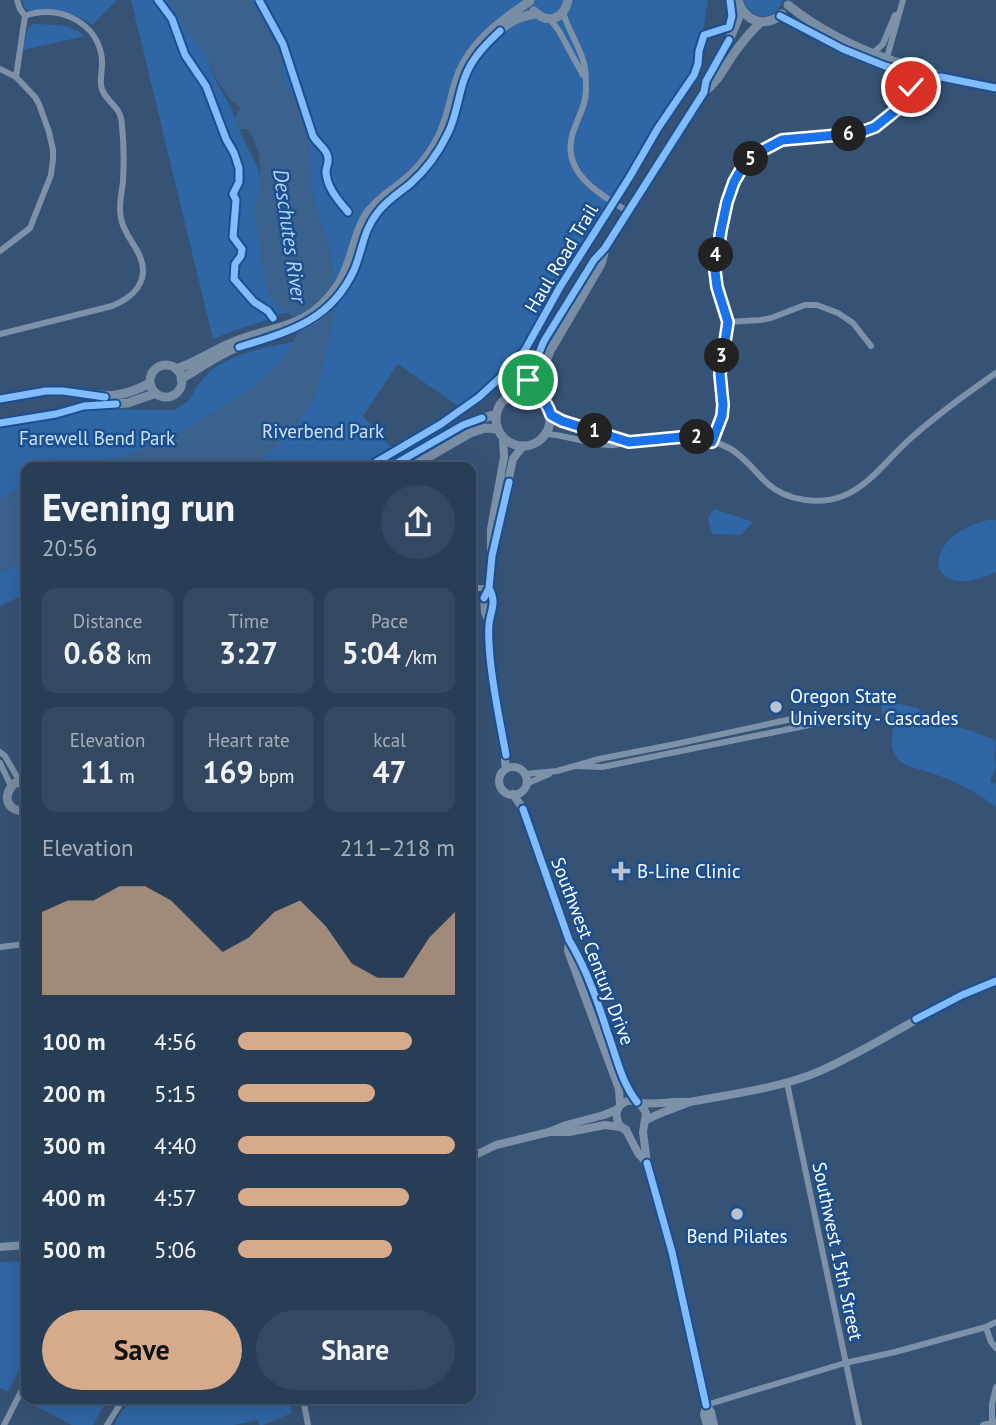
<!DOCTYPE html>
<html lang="en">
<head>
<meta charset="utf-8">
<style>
	:root { --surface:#283e57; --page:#344961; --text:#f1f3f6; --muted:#a5aeba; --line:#44576d; --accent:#d6ab8b }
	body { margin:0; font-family:"PT Sans",sans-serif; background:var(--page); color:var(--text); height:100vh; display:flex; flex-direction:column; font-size:26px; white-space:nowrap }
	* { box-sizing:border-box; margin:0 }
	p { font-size:23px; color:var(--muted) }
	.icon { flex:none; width:38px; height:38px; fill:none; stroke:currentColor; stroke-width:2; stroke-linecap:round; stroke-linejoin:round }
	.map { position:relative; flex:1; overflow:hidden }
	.drawer { position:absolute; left:21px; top:462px; width:455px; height:942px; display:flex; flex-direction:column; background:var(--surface); border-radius:14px; box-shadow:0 7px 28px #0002,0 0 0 2px var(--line) }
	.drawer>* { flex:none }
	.pin { position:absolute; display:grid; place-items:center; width:60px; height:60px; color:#fff; margin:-30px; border:4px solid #fff; border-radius:50%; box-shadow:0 2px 7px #0007 }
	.km { position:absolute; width:35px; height:35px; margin:-18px; border-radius:50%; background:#222; color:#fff; font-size:19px; line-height:35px; text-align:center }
	.round { display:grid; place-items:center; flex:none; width:74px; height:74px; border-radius:37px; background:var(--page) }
	.headline { display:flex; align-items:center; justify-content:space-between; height:119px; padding:0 21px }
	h1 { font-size:38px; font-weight:700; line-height:52px }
	.figures { display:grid; grid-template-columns:repeat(3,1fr); gap:10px; height:119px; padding:7px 21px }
	.figures div { display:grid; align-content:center; border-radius:14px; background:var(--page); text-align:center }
	.figures b { font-size:30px; font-weight:700 }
	.figures small { font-size:19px; font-weight:400 }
	.figures p { font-size:19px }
	.chart { height:196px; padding:14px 21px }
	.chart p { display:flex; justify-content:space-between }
	.chart svg { width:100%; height:126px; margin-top:7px; fill:var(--accent); opacity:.7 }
	.cta { display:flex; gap:14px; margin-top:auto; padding:14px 21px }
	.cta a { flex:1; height:80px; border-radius:42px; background:var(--accent); color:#111; font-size:28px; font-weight:700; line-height:80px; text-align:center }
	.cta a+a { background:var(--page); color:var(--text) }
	ul { padding:0 21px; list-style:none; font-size:23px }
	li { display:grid; grid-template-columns:112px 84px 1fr; align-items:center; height:52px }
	li i { height:18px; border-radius:9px; background:var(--accent) }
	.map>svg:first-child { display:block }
	.green { fill:#2f66a5 }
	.water { fill:#3b618d }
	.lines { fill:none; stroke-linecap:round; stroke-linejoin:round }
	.minor { stroke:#7d92a8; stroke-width:6 }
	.tertiary { stroke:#7d92a8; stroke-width:8 }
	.secondary { stroke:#798da4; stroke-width:9 }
	.cycleway-casing { stroke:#1b4f8f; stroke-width:11 }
	.cycleway { stroke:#80bcff; stroke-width:7 }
	.route-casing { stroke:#fff; stroke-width:14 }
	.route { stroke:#1a73e8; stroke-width:9 }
	.poi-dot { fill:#b9c2ce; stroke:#1b4f8f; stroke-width:2.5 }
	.labels { text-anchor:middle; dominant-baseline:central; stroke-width:5; stroke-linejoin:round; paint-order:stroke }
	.street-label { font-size:19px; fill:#fff; stroke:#1b4f8f }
	.park-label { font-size:19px; fill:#cfe3fa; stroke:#1b4f8f }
	.poi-label { font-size:19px; fill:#fff; stroke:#1b4f8f; text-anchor:start }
	.water-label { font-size:21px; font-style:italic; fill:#b5d3f5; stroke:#1b4f8f }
</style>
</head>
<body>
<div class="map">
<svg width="996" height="1425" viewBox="0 0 996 1425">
	<rect width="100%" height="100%" fill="#365274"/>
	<path class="green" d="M22,0H117L92,25C73,9 51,13 28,10L24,7Z
		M131,0H183L215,79L231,108L240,132L259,171L262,194L291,312L278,314V317L235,330L213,339Z
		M251,0H708L698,64L514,363L479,397L462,409L398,364L363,416L391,447L359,467H252L329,317L335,312L334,277L329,249L312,192L308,141L300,111L284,81L281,66V53Z
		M743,0H783C776,22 751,21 743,0Z
		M33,24C52,25 70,23 85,36L23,50L28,28Z
		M296,338L286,376L133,467H26V497L0,511V427L86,409L173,410C194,401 190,394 203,379C222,355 265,347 294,342V339Z
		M714,509L753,522L741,535L712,534L708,518Z
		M988,520H996V572C924,606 918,536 988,520Z
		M26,564V594L0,606V570Z
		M888,702L918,708L928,722L934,725L963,728L993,739L996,742L994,758L996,767L990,781L992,784L996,783V808C981,793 951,780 932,773C920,768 905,769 897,757C889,747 892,736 894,725C888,718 872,709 888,702Z
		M26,1261V1357L8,1392L0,1388V1262Z
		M28,1398H108L93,1425H72L26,1401Z
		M134,1398H288L292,1413L263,1425H259L258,1420L234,1425H114L121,1412Z"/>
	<path class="water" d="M168,0H251L281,53V66L284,81L300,111L308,141L312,192L329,249L334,277L335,312L317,392L298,425L255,467H78C106,460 135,454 161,443C176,436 189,426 203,418C233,401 262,385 284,356C290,348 298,339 297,328C295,314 285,313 277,304C273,301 270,296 267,291L254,210L259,191L260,167L259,153L250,131L246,129H238C234,121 234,116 240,109L237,104L231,100L215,77L205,55L187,31Z
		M26,486V564L0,572V499Z"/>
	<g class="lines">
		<path class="minor" d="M563,12C568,30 579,45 584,63C586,70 586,81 586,90C586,107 576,120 572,136C562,174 602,196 629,212
			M550,19L559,31L583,75
			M872,54L883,44L895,15
			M886,61L903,0
			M0,69L16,77L35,97L39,104L49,132L53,150V159L51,175L30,228L0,251
			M16,77L25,16L20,9L17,0
			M904,95L906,72
			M728,322L761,320L771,318L805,305H817L838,313L853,323L871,346
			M0,334L112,306C127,300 142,289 143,272C144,251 124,238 121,218C118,206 122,193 123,181C124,163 124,144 122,127C122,122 121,116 118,111C113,103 102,96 101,85C100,74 104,64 101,53C94,20 55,4 25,16
			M551,415L562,421L627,441
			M546,434C567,435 587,444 609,445C616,446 622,443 630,442C662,438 698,431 729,448C744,456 755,472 768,484C787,501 820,505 843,496C871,485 889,457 911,438C938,414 967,393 996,373
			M712,442C717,430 722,418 723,406C723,392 718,378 721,363C723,350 730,335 728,321C726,305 717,291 715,275C714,261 717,246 720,232C727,197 736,161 772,144C802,131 837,141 867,130C877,126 886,120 893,112C904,101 908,82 924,78
			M471,588H489
			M0,752L5,756L20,782
			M0,763L11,786
			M577,766L602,767L829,721
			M525,774L557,771L599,759L676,744L801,717H823L835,722
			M526,784L549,774
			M0,947L26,944
			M787,1083L859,1425
			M986,1327L991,1342L996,1348
			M303,1398L308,1425
			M706,1405L845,1363L895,1352L986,1327L996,1322
			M4,1425L26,1382
			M107,1425L124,1398
			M983,1425L996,1422
			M992,1425V1404L996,1387"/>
		<path class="tertiary" d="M491,550V529L504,457L503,439
			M489,588C497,603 491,609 489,624C488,635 489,646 490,657C493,690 500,722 506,755L505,760L506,769
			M489,621L485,613L484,596L489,588L492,556L513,459L523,446
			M499 781a14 14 0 1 1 28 0a14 14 0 1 1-28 0Z
			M513,794L523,809L569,940C585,966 598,1002 607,1031C616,1055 621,1082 637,1102
			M569,940L568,951L619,1089L620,1105
			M640,1103C656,1105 671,1101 687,1102
			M645,1121C659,1112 675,1109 690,1102C732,1094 781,1088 820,1071C880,1045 934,1004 996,981
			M621,1127C606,1106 634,1088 646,1113L643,1132L647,1163L672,1252L706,1405L711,1412L714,1425
			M626,1130L638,1153L647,1163
			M552,1132H569L605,1125L621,1127
			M471,1157L496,1145L549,1132L566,1125L604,1115L618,1109
			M0,1247L26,1245
			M706,1405L704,1415L707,1425"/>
		<path class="secondary" d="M738,0C744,22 766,28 782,14
			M788,5C819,30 855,48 893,61C909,66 924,68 939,76
			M534,11C548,25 564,19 568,0
			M780,16L843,49L885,66L926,77H941L996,88
			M704,92C718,82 725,66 735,52C743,41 751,31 761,22
			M417,176C430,163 441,149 448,132C456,116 458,98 464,80C472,51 504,17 536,14
			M150 381a16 16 0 1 1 32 0a16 16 0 1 1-32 0Z
			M176,369C195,363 210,352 229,344C273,324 307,332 338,285C353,262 353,233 369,211C379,198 393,190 405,180C418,170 428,156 436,143C447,124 450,103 456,83C467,45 499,22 530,1
			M181,379C200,368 217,355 238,347C266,336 298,333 322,313C338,299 351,279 358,259C361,249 362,238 367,228C374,213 386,202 399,192
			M520,391L528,380L544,341L594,260L605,248L704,92C706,80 713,72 718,61C727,44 736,28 741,10
			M496 419a27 27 0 1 1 54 0a27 27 0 1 1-54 0Z
			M539,396L538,382L550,351L601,264L604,253
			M0,399C16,396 33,392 49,391C92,390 108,406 150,383
			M0,423L56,414L84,406L128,403L156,393
			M390,467L463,425L496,414
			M411,467L470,433L485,428L498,429
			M26,782L15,783C1,796 7,812 26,811
			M621,1127L626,1130"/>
		<defs>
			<path id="cycleway" d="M158,0L172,19L185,55L206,86L226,139L234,153L239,168V182L233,194L236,200L233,237L242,249L241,256L235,264L234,279L254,302L268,311L273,318
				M259,0L283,44L313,136C317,143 324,147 327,154C330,161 327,164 326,171C326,187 339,201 348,212
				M780,16L843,49L885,66L926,77H941L996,88
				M239,347C288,332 331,321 354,270C363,249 363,230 378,212C387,200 399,193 410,184C426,170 439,152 448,133C457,115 458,95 465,77C472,58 486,44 500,31
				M528,380L544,341L594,260L605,248L704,92L706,81L729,40
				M0,399L46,391H63L105,397
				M0,423L56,414L84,406L116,404
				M368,467L441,424L479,397L503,375L525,350L560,287L629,178L658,128L694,75L698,64L699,51L704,35L729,27L732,16L730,0
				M390,467L463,425L482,418
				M489,588C497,603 491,609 489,624C488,635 489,646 490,657C493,690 500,722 506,755
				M484,598L489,588L492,556L509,482
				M523,809L569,940C585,966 598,1002 607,1031C616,1055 621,1082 637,1102
				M916,1019L962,995L996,981
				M647,1163L672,1252L706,1405"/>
		</defs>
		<use href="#cycleway" class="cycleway-casing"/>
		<use href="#cycleway" class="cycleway"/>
	</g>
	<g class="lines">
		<defs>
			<path id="route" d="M528,380L520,391C537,392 546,399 551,415L562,421L629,442L692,436L712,442L722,416L723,405L720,374L728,322L717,287L715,271L721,230L727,202L734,182L742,168L751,158L761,151L782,140L850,134L864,131L875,127L895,111L904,95L911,87"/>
		</defs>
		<use href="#route" class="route-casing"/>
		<use href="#route" class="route"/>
	</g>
	<g class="poi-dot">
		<circle cx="776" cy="707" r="7"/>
		<path d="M617.5 860.5h7v7h7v7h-7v7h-7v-7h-7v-7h7z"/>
		<circle cx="737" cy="1214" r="7"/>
	</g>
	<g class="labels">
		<g class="street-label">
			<text transform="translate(561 258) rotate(-59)">Haul Road Trail</text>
			<text transform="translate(593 951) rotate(69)">Southwest Century Drive</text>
			<text transform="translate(838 1251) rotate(78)">Southwest 15th Street</text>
		</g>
		<g class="park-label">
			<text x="323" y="431">Riverbend Park</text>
			<text x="97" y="438">Farewell Bend Park</text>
		</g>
		<g class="poi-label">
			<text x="790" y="696">Oregon State<tspan x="790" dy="22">University - Cascades</tspan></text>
			<text x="637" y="871">B-Line Clinic</text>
			<text x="737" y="1236" text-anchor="middle">Bend Pilates</text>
		</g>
		<g class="water-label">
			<text transform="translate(290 236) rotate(82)">Deschutes River</text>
		</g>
	</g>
</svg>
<div class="pin" style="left:528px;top:380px;background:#1e9e55"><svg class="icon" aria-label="arrive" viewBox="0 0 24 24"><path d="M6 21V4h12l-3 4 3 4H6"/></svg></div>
<div class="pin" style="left:911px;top:87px;background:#d93025"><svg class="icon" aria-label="check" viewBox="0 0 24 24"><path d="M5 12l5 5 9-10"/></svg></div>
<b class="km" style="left:595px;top:431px">1</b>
<b class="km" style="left:697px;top:437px">2</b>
<b class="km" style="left:722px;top:356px">3</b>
<b class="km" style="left:716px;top:255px">4</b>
<b class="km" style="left:751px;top:159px">5</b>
<b class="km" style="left:849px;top:134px">6</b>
<section class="drawer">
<div class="headline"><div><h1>Evening run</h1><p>20:56</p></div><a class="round"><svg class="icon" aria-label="share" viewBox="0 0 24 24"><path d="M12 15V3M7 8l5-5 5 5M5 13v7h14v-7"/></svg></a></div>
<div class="figures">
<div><p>Distance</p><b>0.68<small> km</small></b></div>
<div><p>Time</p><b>3:27</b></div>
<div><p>Pace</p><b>5:04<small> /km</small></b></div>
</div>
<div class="figures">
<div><p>Elevation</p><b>11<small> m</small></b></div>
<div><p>Heart rate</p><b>169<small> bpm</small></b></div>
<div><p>kcal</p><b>47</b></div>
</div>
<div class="chart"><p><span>Elevation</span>211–218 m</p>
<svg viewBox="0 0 160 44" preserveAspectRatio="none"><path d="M0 44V15L10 11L20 11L30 6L40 6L50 11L60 20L70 29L80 24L90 15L100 11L110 20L120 33L130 38L140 38L150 24L160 15V44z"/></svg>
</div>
<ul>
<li><b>100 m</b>4:56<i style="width:80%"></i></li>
<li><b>200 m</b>5:15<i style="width:63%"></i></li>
<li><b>300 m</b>4:40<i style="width:100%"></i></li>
<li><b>400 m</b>4:57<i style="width:79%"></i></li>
<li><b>500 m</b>5:06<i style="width:71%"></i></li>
</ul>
<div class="cta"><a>Save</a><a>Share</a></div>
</section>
</div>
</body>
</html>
